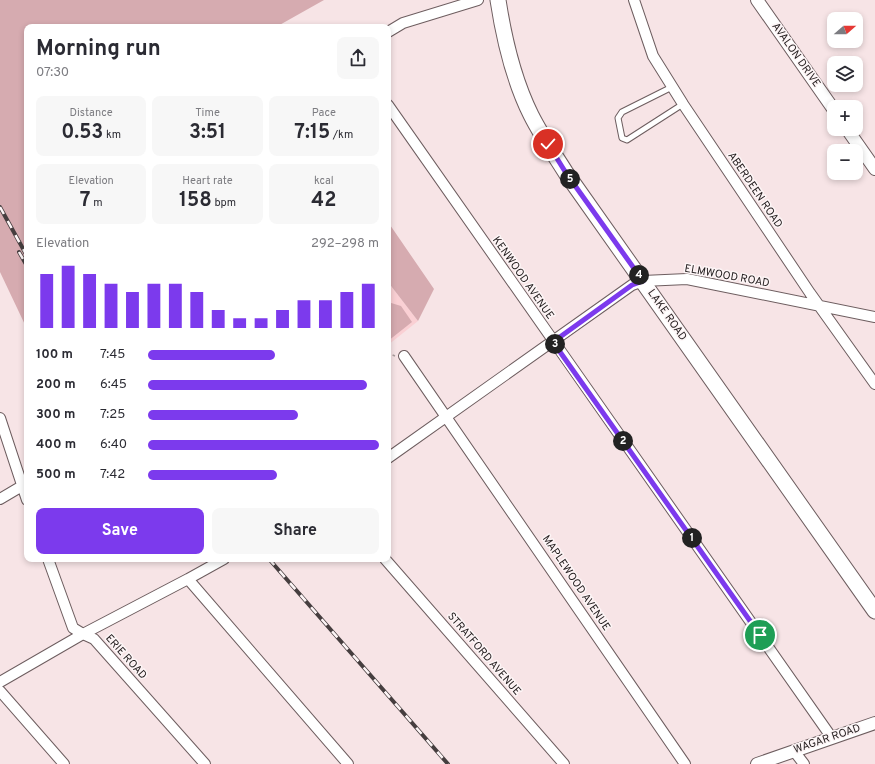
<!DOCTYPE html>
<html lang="en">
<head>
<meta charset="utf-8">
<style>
	:root { --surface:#fff; --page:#f7f7f7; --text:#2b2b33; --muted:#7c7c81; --accent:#7c3aed }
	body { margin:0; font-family:Overpass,sans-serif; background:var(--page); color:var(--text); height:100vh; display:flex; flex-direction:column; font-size:15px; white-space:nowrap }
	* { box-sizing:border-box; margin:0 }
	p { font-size:13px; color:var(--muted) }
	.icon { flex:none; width:22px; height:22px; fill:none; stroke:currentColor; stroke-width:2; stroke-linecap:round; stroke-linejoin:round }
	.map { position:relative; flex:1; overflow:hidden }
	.details { position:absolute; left:24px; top:24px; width:367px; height:538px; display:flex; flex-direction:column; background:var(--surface); border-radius:8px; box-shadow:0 2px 6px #0003 }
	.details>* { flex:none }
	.needle { width:26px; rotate:70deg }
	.controls { position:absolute; left:827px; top:12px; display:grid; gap:8px }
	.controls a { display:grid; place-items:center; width:36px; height:36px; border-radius:8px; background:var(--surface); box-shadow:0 2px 6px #0003; font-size:20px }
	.pin { position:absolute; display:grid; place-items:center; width:34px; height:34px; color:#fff; margin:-17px; border:2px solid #fff; border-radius:50%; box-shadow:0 1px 4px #0007 }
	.km { position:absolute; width:20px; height:20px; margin:-10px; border-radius:50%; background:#222; color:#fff; font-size:11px; line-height:20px; text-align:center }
	.round { display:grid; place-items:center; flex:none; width:42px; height:42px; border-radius:8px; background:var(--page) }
	.head { display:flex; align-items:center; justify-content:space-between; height:68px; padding:0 12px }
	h1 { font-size:22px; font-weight:700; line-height:30px }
	.stats { display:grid; grid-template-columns:repeat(3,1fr); gap:6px; height:68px; padding:4px 12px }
	.stats div { display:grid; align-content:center; border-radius:8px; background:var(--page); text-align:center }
	.stats b { font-size:20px; font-weight:700 }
	.stats small { font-size:11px; font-weight:400 }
	.stats p { font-size:11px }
	.chart { height:112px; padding:8px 12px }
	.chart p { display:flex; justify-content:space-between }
	.chart svg { width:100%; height:72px; margin-top:4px; stroke:var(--accent); stroke-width:6 }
	.button { display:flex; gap:8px; margin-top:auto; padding:8px 12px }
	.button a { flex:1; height:46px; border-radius:8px; background:var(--accent); color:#fff; font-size:16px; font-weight:700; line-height:46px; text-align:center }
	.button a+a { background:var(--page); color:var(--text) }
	ul { padding:0 12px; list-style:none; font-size:13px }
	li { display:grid; grid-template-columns:64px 48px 1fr; align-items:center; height:30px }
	li i { height:10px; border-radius:5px; background:var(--accent) }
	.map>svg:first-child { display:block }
	.green { fill:#fad0d4 }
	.forest { fill:#d6abb0 }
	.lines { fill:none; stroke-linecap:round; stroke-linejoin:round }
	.service-casing { stroke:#6d5d5f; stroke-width:7 }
	.minor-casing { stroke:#6d5d5f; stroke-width:12 }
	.tertiary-casing { stroke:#6d5d5f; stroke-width:14 }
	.primary-casing { stroke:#6d5d5f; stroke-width:17 }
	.path { stroke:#ac9e9f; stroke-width:1.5; stroke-dasharray:3 2; stroke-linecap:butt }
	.service { stroke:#fff; stroke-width:5 }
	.minor { stroke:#fff; stroke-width:10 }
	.tertiary { stroke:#fff; stroke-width:12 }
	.primary { stroke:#fff; stroke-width:15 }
	.rail-casing { stroke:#463e3f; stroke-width:4 }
	.rail { stroke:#fdf5f6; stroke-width:2.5; stroke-dasharray:8; stroke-linecap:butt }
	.route-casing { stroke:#fff; stroke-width:8 }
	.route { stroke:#7c3aed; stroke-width:5 }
	.labels { text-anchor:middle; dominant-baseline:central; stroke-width:3; stroke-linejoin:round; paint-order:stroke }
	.street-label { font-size:11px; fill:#211b1c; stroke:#fdf5f6 }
</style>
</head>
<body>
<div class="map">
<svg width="875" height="764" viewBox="0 0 875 764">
	<rect width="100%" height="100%" fill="#f7e4e6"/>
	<path class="green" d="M388,282L418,321L388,345Z"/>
	<path class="forest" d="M0,0H324L276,27H27V329L0,272Z
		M388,222L434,289L418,321L388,282Z
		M388,302L401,306L412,322L388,341Z"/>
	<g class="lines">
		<defs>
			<path id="service" d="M672,87L622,112L618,118L622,138L627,140L683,104"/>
			<path id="minor" d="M634,0L653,56L683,104L810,293L875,384
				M388,32L403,23L478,0
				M388,105L832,738
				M404,356L685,764
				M0,418L27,500
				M388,458L632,285L643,281L687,279L875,317
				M0,499L22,486
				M48,559L73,628L83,634L94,639L205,764
				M385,559L564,764
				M188,579L348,764
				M0,682L83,634L188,579L224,559
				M0,691L64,764
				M794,751L804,764"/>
			<path id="tertiary" d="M757,0L834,110
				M847,129L875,169
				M757,764L875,723"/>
			<path id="primary" d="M498,0C504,39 513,79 531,115C541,135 554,154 566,173L875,611"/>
		</defs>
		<use href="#service" class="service-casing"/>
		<use href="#minor" class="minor-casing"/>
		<use href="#tertiary" class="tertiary-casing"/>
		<use href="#primary" class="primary-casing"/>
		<path class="path" d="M388,353L395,356"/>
		<use href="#service" class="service"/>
		<use href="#minor" class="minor"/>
		<use href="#tertiary" class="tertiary"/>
		<use href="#primary" class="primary"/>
		<defs>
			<path id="rail" d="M0,207L27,256
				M19,252L27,266
				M269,559L448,764"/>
		</defs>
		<use href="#rail" class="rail-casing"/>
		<use href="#rail" class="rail"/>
	</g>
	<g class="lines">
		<defs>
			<path id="route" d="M548,144L566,173L643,281L632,285L553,342L760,635"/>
		</defs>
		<use href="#route" class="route-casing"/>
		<use href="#route" class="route"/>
	</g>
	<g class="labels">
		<g class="street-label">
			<text transform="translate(796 55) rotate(55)">AVALON DRIVE</text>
			<text transform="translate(755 190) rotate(56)">ABERDEEN ROAD</text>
			<text transform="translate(727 276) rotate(10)">ELMWOOD ROAD</text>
			<text transform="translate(523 278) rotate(55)">KENWOOD AVENUE</text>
			<text transform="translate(667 315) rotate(55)">LAKE ROAD</text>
			<text transform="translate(576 583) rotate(56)">MAPLEWOOD AVENUE</text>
			<text transform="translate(484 654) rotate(49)">STRATFORD AVENUE</text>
			<text transform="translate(126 657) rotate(48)">ERIE ROAD</text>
			<text transform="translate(827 739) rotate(-19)">WAGAR ROAD</text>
		</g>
	</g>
</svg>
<div class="controls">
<a><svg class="needle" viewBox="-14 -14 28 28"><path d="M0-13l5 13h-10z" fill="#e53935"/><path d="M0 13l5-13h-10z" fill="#7c7c81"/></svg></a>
<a><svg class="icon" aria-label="layers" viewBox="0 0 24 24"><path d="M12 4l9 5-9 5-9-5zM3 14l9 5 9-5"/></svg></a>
<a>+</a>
<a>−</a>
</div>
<div class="pin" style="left:760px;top:635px;background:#1e9e55"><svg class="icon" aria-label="arrive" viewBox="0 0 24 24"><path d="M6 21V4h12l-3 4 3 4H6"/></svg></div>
<div class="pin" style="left:548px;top:144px;background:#d93025"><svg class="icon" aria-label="check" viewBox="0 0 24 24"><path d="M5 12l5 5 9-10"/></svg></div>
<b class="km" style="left:692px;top:538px">1</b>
<b class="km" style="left:623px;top:441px">2</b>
<b class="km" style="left:555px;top:344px">3</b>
<b class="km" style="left:639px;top:275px">4</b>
<b class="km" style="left:570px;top:179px">5</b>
<section class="details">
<div class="head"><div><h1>Morning run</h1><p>07:30</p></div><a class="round"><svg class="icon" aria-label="share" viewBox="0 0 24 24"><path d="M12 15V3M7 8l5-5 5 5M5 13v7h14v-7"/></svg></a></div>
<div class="stats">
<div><p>Distance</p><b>0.53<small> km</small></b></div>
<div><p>Time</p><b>3:51</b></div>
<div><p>Pace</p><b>7:15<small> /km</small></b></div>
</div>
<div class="stats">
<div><p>Elevation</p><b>7<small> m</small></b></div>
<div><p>Heart rate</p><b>158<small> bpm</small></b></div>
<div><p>kcal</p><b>42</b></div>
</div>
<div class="chart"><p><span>Elevation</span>292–298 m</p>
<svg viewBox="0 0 160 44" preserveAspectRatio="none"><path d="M5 44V11M15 44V6M25 44V11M35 44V17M45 44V22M55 44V17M65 44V17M75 44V22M85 44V33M95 44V38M105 44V38M115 44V33M125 44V27M135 44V27M145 44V22M155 44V17"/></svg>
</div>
<ul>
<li><b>100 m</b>7:45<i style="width:55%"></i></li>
<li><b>200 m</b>6:45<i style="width:95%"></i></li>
<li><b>300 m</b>7:25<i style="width:65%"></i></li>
<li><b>400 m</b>6:40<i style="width:100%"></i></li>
<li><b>500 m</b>7:42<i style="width:56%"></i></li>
</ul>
<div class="button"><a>Save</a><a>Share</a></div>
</section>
</div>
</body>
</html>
